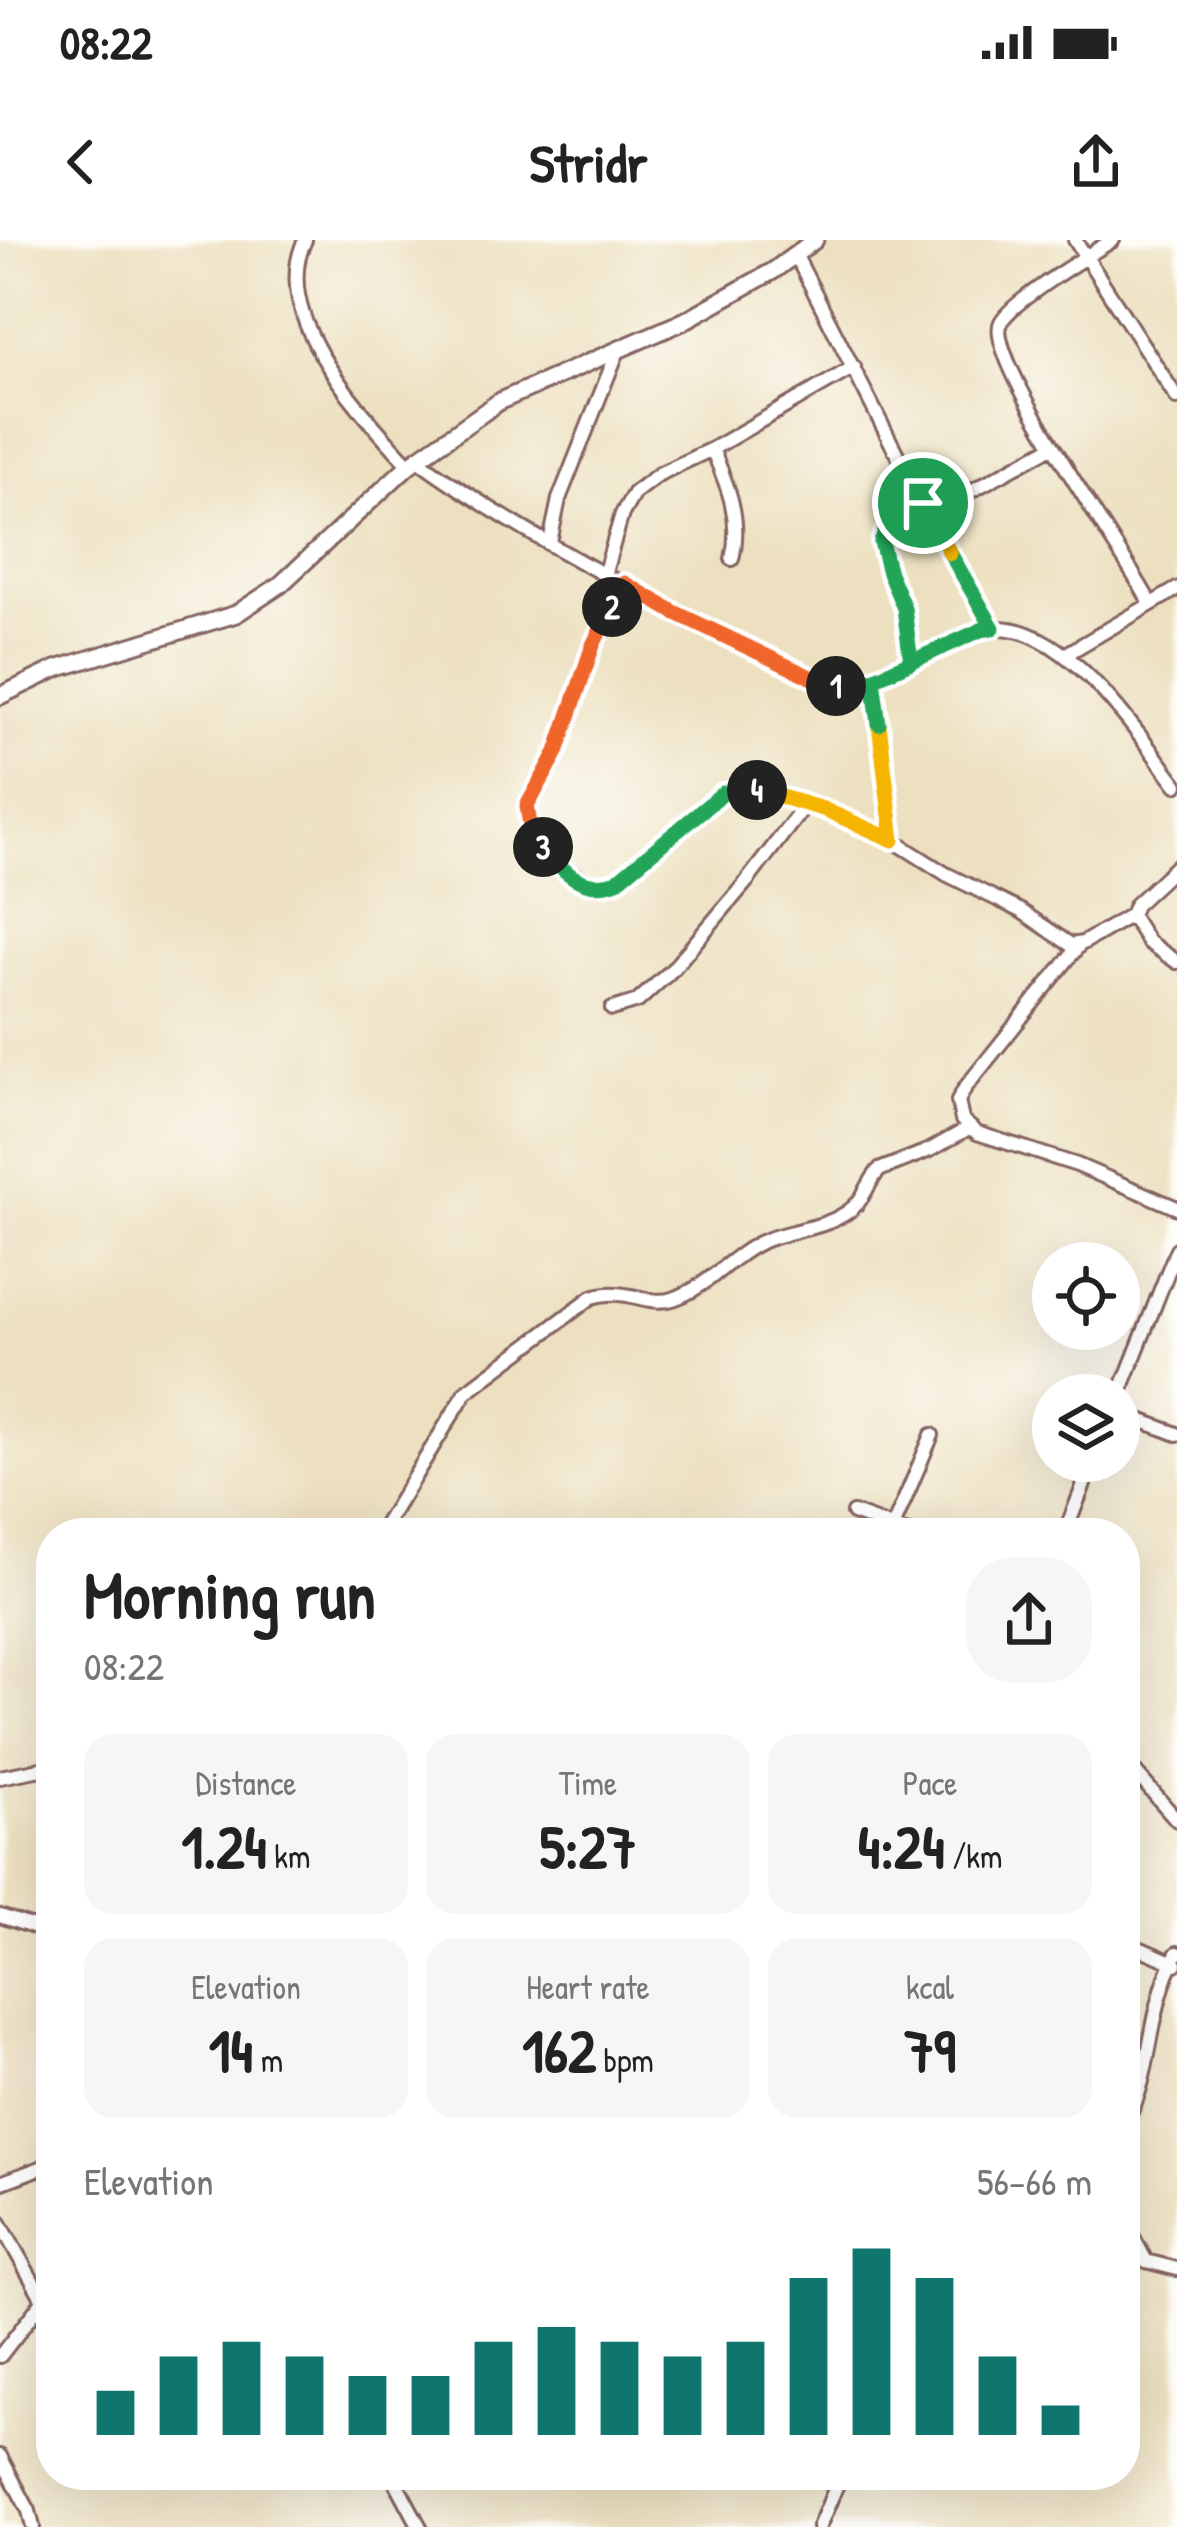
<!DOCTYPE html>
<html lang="en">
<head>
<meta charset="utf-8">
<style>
	:root { --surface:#fff; --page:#f6f6f6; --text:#222; --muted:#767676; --accent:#0f766e }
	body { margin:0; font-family:"Patrick Hand",sans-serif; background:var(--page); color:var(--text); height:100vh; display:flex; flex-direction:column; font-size:45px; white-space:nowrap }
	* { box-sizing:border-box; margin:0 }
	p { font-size:39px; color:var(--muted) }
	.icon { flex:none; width:66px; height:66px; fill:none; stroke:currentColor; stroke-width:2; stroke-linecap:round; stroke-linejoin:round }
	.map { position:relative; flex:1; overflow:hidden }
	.side { position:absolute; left:36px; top:1278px; width:1104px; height:972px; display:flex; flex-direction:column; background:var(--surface); border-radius:48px; box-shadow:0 12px 48px #0002 }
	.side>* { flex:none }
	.buttons { position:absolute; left:1032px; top:1002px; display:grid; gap:24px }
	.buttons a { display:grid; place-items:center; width:108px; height:108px; border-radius:50%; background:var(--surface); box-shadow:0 12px 48px #0002; font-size:60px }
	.pin { position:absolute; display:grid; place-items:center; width:102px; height:102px; color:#fff; margin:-51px; border:6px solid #fff; border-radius:50%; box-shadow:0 3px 12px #0007 }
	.km { position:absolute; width:60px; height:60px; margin:-30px; border-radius:50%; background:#222; color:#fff; font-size:33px; line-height:60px; text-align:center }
	.round { display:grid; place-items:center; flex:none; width:126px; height:126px; border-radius:48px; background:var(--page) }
	.overview { display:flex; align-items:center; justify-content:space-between; height:204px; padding:0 48px }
	h1 { font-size:66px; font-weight:700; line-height:90px }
	.figures { display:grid; grid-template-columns:repeat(3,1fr); gap:18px; height:204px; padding:12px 48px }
	.figures div { display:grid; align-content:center; border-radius:30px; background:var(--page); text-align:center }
	.figures b { font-size:60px; font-weight:700 }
	.figures small { font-size:33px; font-weight:400 }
	.figures p { font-size:33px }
	.chart { height:336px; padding:24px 48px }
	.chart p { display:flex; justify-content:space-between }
	.chart svg { width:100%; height:216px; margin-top:12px; stroke:var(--accent); stroke-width:6 }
	.status { display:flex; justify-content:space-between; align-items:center; height:84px; padding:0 60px; background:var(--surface); direction:ltr }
	.status svg { height:33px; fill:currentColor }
	header { display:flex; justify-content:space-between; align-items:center; height:156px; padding:0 48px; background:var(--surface); font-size:54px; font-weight:700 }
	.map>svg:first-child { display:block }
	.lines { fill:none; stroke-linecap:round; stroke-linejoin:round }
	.minor-casing { stroke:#83635f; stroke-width:18 }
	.major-casing { stroke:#83635f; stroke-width:21 }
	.minor { stroke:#fff; stroke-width:12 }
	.major { stroke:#fff; stroke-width:15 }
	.split-1-casing { stroke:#fff; stroke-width:24 }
	.split-2-casing { stroke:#fff; stroke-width:24 }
	.split-3-casing { stroke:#fff; stroke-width:24 }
	.split-4-casing { stroke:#fff; stroke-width:24 }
	.split-5-casing { stroke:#fff; stroke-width:24 }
	.split-6-casing { stroke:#fff; stroke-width:24 }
	.split-7-casing { stroke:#fff; stroke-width:24 }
	.split-1 { stroke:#22a559; stroke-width:15 }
	.split-2 { stroke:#f0652b; stroke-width:15 }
	.split-3 { stroke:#f0652b; stroke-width:15 }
	.split-4 { stroke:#22a559; stroke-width:15 }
	.split-5 { stroke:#f5b400; stroke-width:15 }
	.split-6 { stroke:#22a559; stroke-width:15 }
	.split-7 { stroke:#f5b400; stroke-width:15 }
</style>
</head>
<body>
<div class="status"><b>08:22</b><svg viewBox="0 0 49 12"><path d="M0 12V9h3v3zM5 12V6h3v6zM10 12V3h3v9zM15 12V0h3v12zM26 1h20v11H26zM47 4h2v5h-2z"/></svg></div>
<header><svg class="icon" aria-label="back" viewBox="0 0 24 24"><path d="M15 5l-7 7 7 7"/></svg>Stridr<svg class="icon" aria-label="share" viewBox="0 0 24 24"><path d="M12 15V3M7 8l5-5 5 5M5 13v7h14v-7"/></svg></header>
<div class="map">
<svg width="1177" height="2287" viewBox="0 0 1177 2287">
	<rect width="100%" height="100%" fill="#fdfcf7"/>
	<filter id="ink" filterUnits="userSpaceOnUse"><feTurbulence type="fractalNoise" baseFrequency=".00833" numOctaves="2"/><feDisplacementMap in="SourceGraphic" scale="24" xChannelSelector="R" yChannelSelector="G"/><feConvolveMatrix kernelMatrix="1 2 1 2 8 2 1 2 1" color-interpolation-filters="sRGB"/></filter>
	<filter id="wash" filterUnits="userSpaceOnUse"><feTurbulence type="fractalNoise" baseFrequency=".004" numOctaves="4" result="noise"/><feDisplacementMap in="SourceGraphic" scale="48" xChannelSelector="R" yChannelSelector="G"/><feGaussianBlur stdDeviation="2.7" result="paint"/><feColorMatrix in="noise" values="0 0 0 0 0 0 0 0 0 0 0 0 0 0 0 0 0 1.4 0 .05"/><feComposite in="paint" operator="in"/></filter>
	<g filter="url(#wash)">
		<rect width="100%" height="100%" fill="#ede0c0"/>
	</g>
	<g filter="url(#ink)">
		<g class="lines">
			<defs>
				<path id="minor" d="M305,0C268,76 361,172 409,225
					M1075,0L1177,158
					M1113,0C1089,15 1013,60 1001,82C983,117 1128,318 1150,363
					M795,14L910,240L993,389
					M712,209C728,246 742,279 732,319
					M418,220C543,310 684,377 823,443C855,450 882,435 910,422C934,411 961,394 986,389C1063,376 1136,493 1177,545
					M929,274L1053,206
					M550,302L559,259L619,108
					M605,332L622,274L634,253L659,234L712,209L854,127
					M624,343L593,405L557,511L527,566L530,585L558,625L595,647L617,641L723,552L751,549L823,569L878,591L946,634L1021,671L1071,705L1083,703L1131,675
					M1068,413L1177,349
					M911,422L905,368L889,333L881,302L885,292L923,263
					M873,439L893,600
					M1177,626L1135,665L1131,675L1148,702L1177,722
					M1080,704L965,848L958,861L962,880L977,893L1077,925L1177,968
					M612,769L638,761L672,730L747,641L806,564
					M1119,1155L1177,1009
					M1119,1172L1177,1194
					M853,1273L908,1293
					M893,1287L932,1195
					M380,1293L466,1152L592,1057C626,1046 647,1067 673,1059C707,1048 727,1019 759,1003C787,989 819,991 846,973C864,962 866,945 879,930L930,910L969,888
					M1065,1293L1093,1221
					M1125,1475L1129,1525L1177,1580
					M0,1537L51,1527
					M0,1676L51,1693
					M1125,1702L1176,1724
					M1125,1884C1155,1831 1146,1771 1177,1713
					M0,1943L51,1924
					M1125,1982L1146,2021L1177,2029
					M0,1983L51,2074
					M0,2116L42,2062
					M0,2216L29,2271L33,2287
					M392,2235L420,2287
					M819,2287L841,2235"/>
				<path id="major" d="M0,456L56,429L236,374L280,345L409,225L500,161L682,82L773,31L815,0"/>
			</defs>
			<use href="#minor" class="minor-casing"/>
			<use href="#major" class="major-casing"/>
			<use href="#minor" class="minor"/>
			<use href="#major" class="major"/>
		</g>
	</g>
	<g class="lines" filter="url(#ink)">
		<defs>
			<path id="split-1" d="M836,446L873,439L911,422L904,368L889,333L881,302L885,292L923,263"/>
			<path id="split-2" d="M612,367L624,343L674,372L823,443L836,446"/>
			<path id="split-3" d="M543,607L530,585L527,566L557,512L593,405L612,367"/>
			<path id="split-4" d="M543,607C564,632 583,654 617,641L723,553L757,550"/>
			<path id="split-5" d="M757,550L823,569L893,600L879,484"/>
			<path id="split-6" d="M879,484L873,439L981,390L993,388L950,313"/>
			<path id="split-7" d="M923,263L950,313"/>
		</defs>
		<use href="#split-1" class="split-1-casing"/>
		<use href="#split-2" class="split-2-casing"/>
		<use href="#split-3" class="split-3-casing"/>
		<use href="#split-4" class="split-4-casing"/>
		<use href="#split-5" class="split-5-casing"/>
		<use href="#split-6" class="split-6-casing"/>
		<use href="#split-7" class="split-7-casing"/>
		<use href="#split-1" class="split-1"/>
		<use href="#split-2" class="split-2"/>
		<use href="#split-3" class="split-3"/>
		<use href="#split-4" class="split-4"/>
		<use href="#split-5" class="split-5"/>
		<use href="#split-6" class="split-6"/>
		<use href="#split-7" class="split-7"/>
	</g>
</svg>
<div class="buttons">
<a><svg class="icon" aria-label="locate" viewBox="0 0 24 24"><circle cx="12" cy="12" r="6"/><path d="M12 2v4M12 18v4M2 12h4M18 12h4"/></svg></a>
<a><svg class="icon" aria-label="layers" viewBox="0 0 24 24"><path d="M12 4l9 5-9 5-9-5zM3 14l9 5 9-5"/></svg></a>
</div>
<div class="pin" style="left:923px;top:263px;background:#1e9e55"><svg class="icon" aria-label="arrive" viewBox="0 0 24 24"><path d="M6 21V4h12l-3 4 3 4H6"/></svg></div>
<b class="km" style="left:836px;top:446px">1</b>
<b class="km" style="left:612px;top:367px">2</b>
<b class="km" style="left:543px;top:607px">3</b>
<b class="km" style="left:757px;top:550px">4</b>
<section class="side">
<div class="overview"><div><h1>Morning run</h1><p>08:22</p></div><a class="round"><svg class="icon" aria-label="share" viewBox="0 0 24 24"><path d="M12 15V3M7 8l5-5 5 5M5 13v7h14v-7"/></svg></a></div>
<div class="figures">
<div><p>Distance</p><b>1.24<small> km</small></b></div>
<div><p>Time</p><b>5:27</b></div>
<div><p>Pace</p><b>4:24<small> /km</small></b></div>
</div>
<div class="figures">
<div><p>Elevation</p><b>14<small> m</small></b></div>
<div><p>Heart rate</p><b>162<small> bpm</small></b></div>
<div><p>kcal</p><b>79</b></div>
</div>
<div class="chart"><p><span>Elevation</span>56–66 m</p>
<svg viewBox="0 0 160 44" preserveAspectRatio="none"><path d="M5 44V35M15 44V28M25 44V25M35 44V28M45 44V32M55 44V32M65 44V25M75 44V22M85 44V25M95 44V28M105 44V25M115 44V12M125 44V6M135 44V12M145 44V28M155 44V38"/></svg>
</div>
</section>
</div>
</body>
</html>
